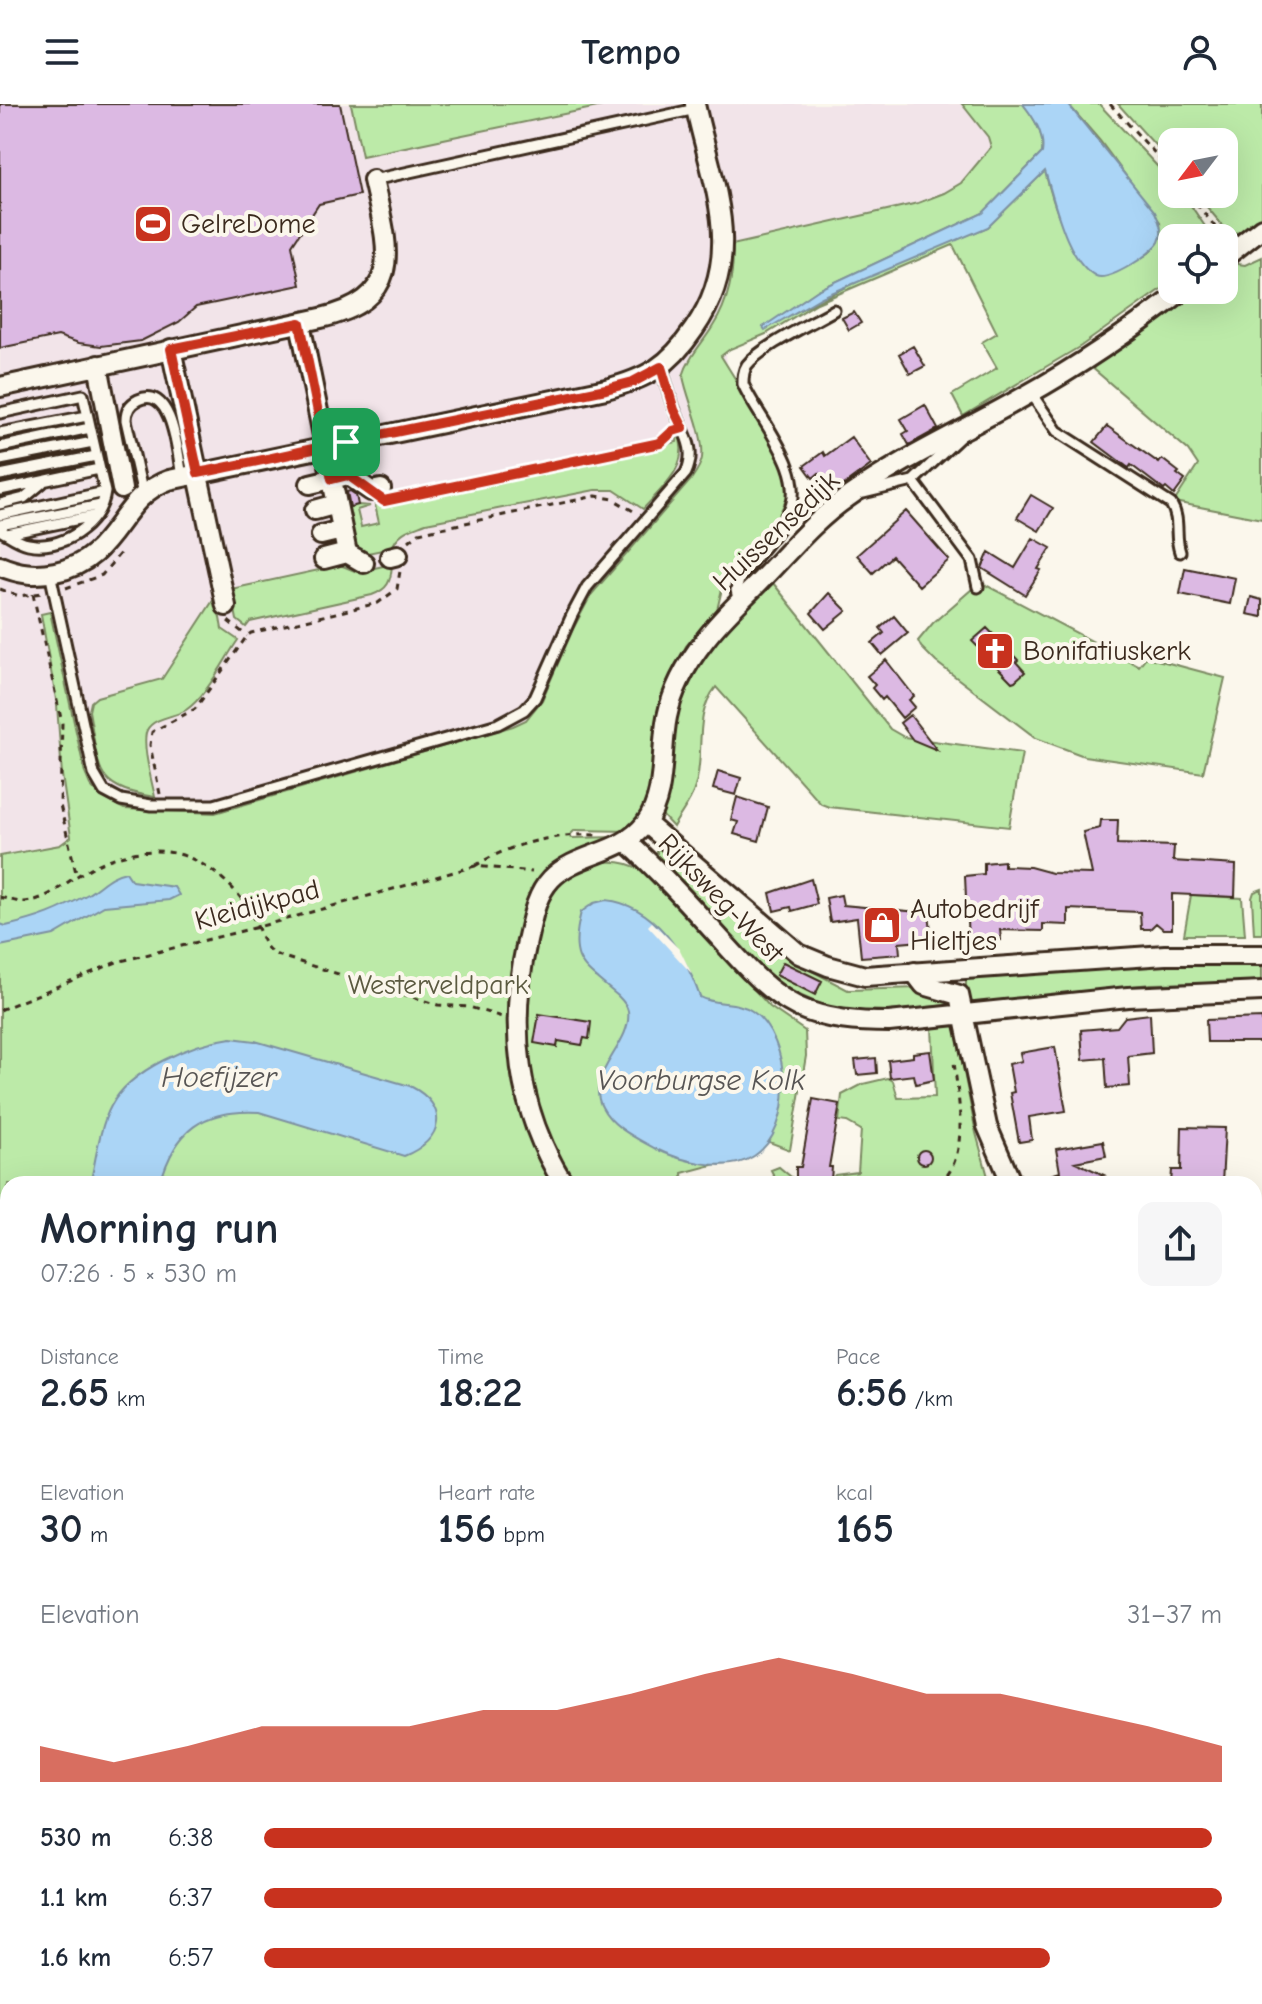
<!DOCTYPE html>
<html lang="en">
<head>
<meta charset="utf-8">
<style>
	:root { --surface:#fff; --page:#f6f6f7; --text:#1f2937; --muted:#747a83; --accent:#c8321e }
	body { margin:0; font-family:"Comic Neue",sans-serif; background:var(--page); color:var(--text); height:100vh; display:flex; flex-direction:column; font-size:30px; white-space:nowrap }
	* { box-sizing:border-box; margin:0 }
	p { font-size:26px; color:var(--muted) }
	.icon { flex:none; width:44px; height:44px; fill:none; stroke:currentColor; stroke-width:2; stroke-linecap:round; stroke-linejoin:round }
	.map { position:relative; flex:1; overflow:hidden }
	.panel { position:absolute; left:0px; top:1072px; width:1262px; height:828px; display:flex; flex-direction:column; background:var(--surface); border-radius:24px 24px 0 0; box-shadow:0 8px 32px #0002 }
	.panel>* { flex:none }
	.needle { width:52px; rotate:238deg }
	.fabs { position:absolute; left:1158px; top:24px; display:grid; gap:16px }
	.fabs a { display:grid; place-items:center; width:80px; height:80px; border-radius:16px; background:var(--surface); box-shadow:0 8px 32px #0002; font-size:40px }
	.pin { position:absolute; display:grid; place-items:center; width:68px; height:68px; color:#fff; margin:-34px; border-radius:16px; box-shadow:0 4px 12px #0006 }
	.round { display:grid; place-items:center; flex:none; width:84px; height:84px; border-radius:16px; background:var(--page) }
	.overview { display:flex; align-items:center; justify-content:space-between; height:136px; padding:0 40px }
	h1 { font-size:44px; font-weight:800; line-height:60px }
	.figures { display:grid; grid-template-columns:repeat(3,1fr); gap:12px; height:136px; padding:8px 40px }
	.figures div { display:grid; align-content:center }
	.figures b { font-size:40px; font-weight:800 }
	.figures small { font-size:22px; font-weight:400 }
	.figures p { font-size:22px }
	.chart { height:224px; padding:16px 40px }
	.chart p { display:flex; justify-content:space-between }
	.chart svg { width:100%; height:144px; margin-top:8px; fill:var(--accent); opacity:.7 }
	ul { padding:0 40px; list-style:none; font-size:26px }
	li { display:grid; grid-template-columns:128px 96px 1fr; align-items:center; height:60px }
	li i { height:20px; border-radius:10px; background:var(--accent) }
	header { display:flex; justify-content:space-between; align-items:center; height:104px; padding:0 40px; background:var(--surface); font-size:36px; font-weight:800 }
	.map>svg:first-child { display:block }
	.built { fill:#f2e4e9 }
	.green { fill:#bceaa8; stroke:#7c8a63; stroke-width:2 }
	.water { fill:#abd5f6; stroke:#7e91a0; stroke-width:2 }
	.pier { fill:#fbf7ec }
	.building { fill:#dcb9e3; stroke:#3b2a1e; stroke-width:2 }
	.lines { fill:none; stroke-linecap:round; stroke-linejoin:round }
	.lane-casing { stroke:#3b2a1e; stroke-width:15 }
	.street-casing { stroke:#3b2a1e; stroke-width:24 }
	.path { stroke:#3b2a1e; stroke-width:3; stroke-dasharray:6 6; stroke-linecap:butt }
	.lane { stroke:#fbf7ec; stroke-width:9 }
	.street { stroke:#fbf7ec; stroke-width:18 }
	.route-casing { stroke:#fff; stroke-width:16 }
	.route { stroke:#c8321e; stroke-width:10 }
	.labels { text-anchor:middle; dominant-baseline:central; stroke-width:8; stroke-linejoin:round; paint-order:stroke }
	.poi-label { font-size:28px; fill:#3b2a1e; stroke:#fbf7ec; text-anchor:start }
	.street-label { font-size:28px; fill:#3b2a1e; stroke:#fbf7ec }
	.park-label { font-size:28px; fill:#5b5a40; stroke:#fbf7ec }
	.water-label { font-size:30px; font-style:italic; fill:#575554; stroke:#fbf7ec }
</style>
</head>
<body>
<header><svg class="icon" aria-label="menu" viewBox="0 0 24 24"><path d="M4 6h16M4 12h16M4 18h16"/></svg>Tempo<svg class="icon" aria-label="person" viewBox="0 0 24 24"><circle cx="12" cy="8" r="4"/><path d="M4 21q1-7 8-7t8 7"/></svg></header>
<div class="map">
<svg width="1262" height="1900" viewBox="0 0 1262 1900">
	<rect width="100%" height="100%" fill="#fbf7ec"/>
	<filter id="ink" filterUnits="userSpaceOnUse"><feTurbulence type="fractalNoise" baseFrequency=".0125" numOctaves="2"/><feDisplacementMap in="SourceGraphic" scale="16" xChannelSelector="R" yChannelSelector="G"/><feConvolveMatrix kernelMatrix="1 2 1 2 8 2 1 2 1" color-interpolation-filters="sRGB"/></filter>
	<g filter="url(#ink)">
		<path class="built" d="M0,0H980L1010,31L958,92L724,224L734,350L567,672L0,824Z"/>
		<path class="green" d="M351,0H612L362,52Z
			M962,0H1023C1034,14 1045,30 1042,49L983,109L818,186L763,224L875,169L988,123L1045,67C1054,104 1065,135 1088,166C1118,162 1165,159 1160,118L1100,37L1068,0H1099L1172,78V90H1183L1213,134H1172V177L1081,242L963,312L952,291L997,264L982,238L997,229L953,141L817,199L766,230L730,245L721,252L782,350L788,392L778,413L753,446L726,468L717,506L686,542L667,582L653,678L646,704L629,727L575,726L570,731L572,734L616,733L597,759C619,755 635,760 653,774L770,903L805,927L806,952L790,1046L769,1038C779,1017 783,998 784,975L739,1054L682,1069L683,1080H8V1892H1243L1246,1900H0V752L60,741L71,733L62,671L57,601L41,510L50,508L85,669L90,681L100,692L124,705L215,709L513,622L526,616L542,596L573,525L591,491L690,377C695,370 701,362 702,354C705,331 687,295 683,272C689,252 703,239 713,222C728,199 735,168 732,141L918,99L944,89L961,79L991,43L988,33Z
			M1118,0H1262V116L1242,129L1228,128L1196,90H1224V38H1172V60Z
			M1262,153V415L1174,398L1198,361L1188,346L1090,262L1153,221L1196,186H1224V164L1231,159L1245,161Z
			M678,328C691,361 664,382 643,405L614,386H595L426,419C411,425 398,427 392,444L363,450L353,446L343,404L358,401L370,402L357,406L361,423L379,419L375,401L677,338Z
			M333,458L357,468L392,460C391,478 388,485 372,491L250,518L246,523L237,516L231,485L333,463Z
			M980,478L1139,562L1146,553L1225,574L1203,669L1084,652L1036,634L936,558L921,543L918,537L933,519Z
			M773,479L890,625L904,633L1022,649L1009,723L829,703L821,700L716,583C692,613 706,650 695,683C691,698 680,710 673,723L661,710C670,688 666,660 670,636C681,562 722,528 773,479Z
			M216,492L222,525L238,536C224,556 206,593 186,606C175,613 154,613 147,626C141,639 152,678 155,693C91,684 100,663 89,607L91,598L97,593L162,575Z
			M657,741L709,778L804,863L848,886L919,884L945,890L954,900C914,904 871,913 832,903C759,886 704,806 657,753Z
			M1262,785V830H1254L1252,794L1254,788Z
			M1191,791L1242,794L1245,831H1184Z
			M1262,857V878L1150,880L973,900L966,892V875L971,871L1154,859Z
			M932,922H955L976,1029L990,1080H778L771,1066L779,1063L796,1077H831L835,1071L858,1068L861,1026L847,1018L839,1017L842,991L863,980L888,974L893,977L898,994L935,993Z
			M1254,1488H1262V1595L1254,1593Z"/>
		<path class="water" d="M1023,0H1068L1155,108C1159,117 1164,128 1159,138C1152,150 1109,178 1096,172C1066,157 1054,95 1045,67L988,123L822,193L765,226L763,223L818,186L983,109L1042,49C1045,30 1034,14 1023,0Z
			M126,768L132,777L174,783L179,791L169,796L104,802L54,831L0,842V820L6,822C40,814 58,807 88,790C101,782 110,771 126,768Z
			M606,796C655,801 685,850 700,893C717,902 736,896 752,907C792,935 796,1025 754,1052C727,1070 680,1057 654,1044C636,1034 612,1023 602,1003C584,970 633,940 628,907C627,901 622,896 618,892C582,861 568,859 581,808L594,799Z
			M231,934L255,937L410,982C450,1002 444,1036 404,1052L259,1008C202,1005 175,1026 160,1080H90C96,1056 99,1024 111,1002C130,965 193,939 231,934Z
			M1254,1679L1262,1691V1900H1253L1251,1892H1254Z"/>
		<path class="pier" d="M652,818L680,846L692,870L648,822Z"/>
		<path class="building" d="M0,0H340L359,91L319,100L292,141L300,181L196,203L179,218L141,237L101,242L79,239L58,232L0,244Z
			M854,208L861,219L849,226L842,214Z
			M913,242L925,262L910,270L899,250Z
			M925,301L938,325L909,341L903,330L908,327L901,315Z
			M1107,322L1159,359L1162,355L1179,368L1177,370L1185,376L1174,391L1166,384L1164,386L1131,361L1129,364L1126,362L1094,338Z
			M851,333L871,361L833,389L819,369L813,374L804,362L823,348L825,352Z
			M350,387L356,391L358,401L350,403L347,388Z
			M1031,391L1053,404L1039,427L1017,414Z
			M906,407L949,456L919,482L892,452L873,469L857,451Z
			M1033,434L1051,444L1038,465L1041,466L1025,491L982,464L989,448L1015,464Z
			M1185,464L1235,474L1230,500L1180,490Z
			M829,489L847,507L825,525L811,509Z
			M1251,493L1262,496V513L1247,510Z
			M894,512L908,529L882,551L872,539L884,529L880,524Z
			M987,524L1018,556L1016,558L1025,568L1015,577L1012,578L972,537Z
			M886,556L914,592L909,596L915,603L902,614L885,593L882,596L872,584L875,581L867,572Z
			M910,611L937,646L913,636L900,619Z
			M718,667L741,674L736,691L713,685Z
			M737,693L768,703L759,737L734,730L738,718L731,716Z
			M1101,716H1118L1117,740L1174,742L1173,757L1236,761L1235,793L1172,790V825H1163L1156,819L1150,825H1141L1140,808L1068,805V821L1043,820V827L1000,826L1001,836L968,838L965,772L984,770V759L1004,757V762L1030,763L1052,769L1092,770L1083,728L1100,724Z
			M811,775L817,800L792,807L791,803L774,807L770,789Z
			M841,791L843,801L929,809L932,836L899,839L900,850L861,853L857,814L830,818L826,794Z
			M783,858L822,877L815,891L776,871Z
			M539,910L591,918L589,935L584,934L582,941L558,937L557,943L534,939Z
			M1150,910L1152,949L1128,952L1130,982L1107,984L1105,954L1083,956L1081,926L1117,923L1125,913Z
			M1262,914V938H1207L1206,916Z
			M1055,943L1066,1007L1029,1013L1032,1036L1019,1038L1010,989L1014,988L1009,960L1022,957L1020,949Z
			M930,947L934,976L916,980L914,971L890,974L888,956L913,953V949Z
			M876,954L877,969L857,971L855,956Z
			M813,995L840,1000L829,1063H832L831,1076H796V1063H801Z
			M1182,1023L1225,1024L1222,1080H1171L1172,1066H1181Z
			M1103,1037L1106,1052L1075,1058L1104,1071L1071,1080H1032V1077L1060,1068L1056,1045Z
			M917 1053a7 7 0 1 1 14 0a7 7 0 1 1-14 0Z"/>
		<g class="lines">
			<defs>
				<path id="lane" d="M373,76L696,5
					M1031,289L1057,327L1171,400C1181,416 1174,432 1180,448
					M0,309L83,291L105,388C101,422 60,447 28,440C18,438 9,431 0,426
					M0,329L87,312
					M0,343L90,324
					M0,356L93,338
					M0,371L96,352
					M913,377L972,456L978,483
					M0,386L99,365
					M863,389L913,377L961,332
					M143,391L126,316C126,307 130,300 138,296C173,279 178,352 182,373
					M0,400L24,394L42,379
					M0,411L105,388
					M0,421L101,401
					M7,430L94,412
					M50,469L94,670L104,687L121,696L151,701H214L498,620L524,606L535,594L572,511L587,483L686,369C697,344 684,330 675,307C669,293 666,277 661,263
					M739,499L736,486L740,473C755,451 776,433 788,409C810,369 758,315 743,280C743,273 743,267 747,261C762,242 812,219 834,206"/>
				<path id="street" d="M1224,154L1262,124
					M300,219L347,449L364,459
					M171,245L226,502
					M98,261L122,385
					M0,283L321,214C407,194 388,143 373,76
					M310,380L348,371L371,387L381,385
					M315,406L337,400
					M321,431L342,426
					M390,453L398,451
					M324,455L347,449
					M0,462C19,470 35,472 55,468C118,456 117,394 169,376L606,285C648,274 669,262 694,225C747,149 712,81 695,0
					M646,719L799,850L828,862L865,872L1165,851H1262
					M626,737C658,766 687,798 716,830C741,857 764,886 798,903C826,916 859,918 889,918L1128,893L1262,887
					M914,868L924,881L959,891L987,1022L1012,1080
					M564,1080C517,1006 508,922 527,837C532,816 535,792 551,775C577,748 621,751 645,720C667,691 660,647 667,613C673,583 687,559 705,536C722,513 744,494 764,473C791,445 816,415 848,393C904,353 966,326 1025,292C1081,261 1133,225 1183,186
					M1254,1119L1262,1120
					M1254,1212H1262
					M1254,1248H1262
					M1254,1362L1262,1364
					M1254,1439L1262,1429
					M724,1892L725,1900
					M324,1900L335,1892"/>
			</defs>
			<use href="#lane" class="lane-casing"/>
			<use href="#street" class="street-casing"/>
			<path class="path" d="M1110,0L1172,68
				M1189,90L1224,134
				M395,395L660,339L671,331
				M409,437L419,429L441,424L596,392L613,395L635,408
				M66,484L102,471L121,448
				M0,485L19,492L43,489
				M33,490L62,619L60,701L77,773
				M228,517L247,532
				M160,690L150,641L152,628L195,605L247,532L251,529L378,499L397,485L400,467
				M475,762C509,740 557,729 597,731
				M0,793C8,795 16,798 24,798C50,796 67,776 89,765C118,749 158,740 190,754C219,767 245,792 257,822C263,835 263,844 277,851L438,901L469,903L502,913
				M0,906L117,858L258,823L475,762L532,768
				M939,1080C971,1053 958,994 954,958
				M0,1787L8,1802
				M1254,1874L1262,1875
				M71,1892L79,1900
				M861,1892L868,1900
				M1248,1892L1251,1900
				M603,1900L604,1892
				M1072,1900L1074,1892"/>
			<use href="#lane" class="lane"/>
			<use href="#street" class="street"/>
		</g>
	</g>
	<g class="lines" filter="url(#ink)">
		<defs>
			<path id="route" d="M346,338C297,348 248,360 198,369L171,245L300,219L325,343L332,375L348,371L384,397L660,339L673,327L683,324L674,306L661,263L633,278L606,285L346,338"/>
		</defs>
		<use href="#route" class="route-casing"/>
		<use href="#route" class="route"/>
	</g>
	<defs>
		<symbol id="stadium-square" viewBox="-11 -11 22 22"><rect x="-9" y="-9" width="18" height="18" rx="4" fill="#c8321e" stroke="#fbf7ec"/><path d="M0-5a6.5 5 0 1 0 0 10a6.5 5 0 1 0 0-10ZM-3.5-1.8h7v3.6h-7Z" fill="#fff"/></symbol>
		<symbol id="church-square" viewBox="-11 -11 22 22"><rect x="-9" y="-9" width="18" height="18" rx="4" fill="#c8321e" stroke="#fbf7ec"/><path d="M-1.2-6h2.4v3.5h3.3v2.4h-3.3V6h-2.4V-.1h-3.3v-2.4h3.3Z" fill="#fff"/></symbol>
		<symbol id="shop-square" viewBox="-11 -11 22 22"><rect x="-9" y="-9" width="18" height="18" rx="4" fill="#c8321e" stroke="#fbf7ec"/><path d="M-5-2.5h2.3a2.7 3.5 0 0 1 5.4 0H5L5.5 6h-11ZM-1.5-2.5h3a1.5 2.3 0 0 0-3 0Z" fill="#fff"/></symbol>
	</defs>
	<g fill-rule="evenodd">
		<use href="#stadium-square" x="131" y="98" width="44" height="44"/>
		<use href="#church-square" x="973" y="525" width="44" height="44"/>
		<use href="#shop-square" x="860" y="799" width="44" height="44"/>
	</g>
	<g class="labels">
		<g class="poi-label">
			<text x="181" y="120">GelreDome</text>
			<text x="1023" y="547">Bonifatiuskerk</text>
			<text x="910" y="805">Autobedrijf<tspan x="910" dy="32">Hieltjes</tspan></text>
		</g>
		<g class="street-label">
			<text transform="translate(776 427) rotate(-43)">Huissensedijk</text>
			<text transform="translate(721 794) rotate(46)">Rijksweg-West</text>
			<text transform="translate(257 801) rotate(-15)">Kleidijkpad</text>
		</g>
		<g class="park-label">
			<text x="438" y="881">Westerveldpark</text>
		</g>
		<g class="water-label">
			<text x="219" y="973">Hoefijzer</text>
			<text x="701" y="976">Voorburgse Kolk</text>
		</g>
	</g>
</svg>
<div class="fabs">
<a><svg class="needle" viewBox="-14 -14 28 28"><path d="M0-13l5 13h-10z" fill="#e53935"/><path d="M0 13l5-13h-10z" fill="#747a83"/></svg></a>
<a><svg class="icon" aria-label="locate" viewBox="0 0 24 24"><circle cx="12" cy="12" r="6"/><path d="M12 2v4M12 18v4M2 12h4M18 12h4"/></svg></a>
</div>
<div class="pin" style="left:346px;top:338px;background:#1e9e55"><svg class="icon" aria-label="arrive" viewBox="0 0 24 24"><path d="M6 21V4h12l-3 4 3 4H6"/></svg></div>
<section class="panel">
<div class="overview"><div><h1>Morning run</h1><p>07:26 · 5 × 530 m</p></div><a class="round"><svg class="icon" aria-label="share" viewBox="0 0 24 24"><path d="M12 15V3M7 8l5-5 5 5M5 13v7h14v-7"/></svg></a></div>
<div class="figures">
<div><p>Distance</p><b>2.65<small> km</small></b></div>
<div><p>Time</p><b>18:22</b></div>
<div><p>Pace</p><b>6:56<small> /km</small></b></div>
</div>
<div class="figures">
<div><p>Elevation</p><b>30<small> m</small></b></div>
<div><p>Heart rate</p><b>156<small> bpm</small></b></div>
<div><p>kcal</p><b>165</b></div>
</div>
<div class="chart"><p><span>Elevation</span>31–37 m</p>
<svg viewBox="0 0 160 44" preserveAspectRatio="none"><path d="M0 44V33L10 38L20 33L30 27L40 27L50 27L60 22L70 22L80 17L90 11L100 6L110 11L120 17L130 17L140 22L150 27L160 33V44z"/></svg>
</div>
<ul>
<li><b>530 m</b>6:38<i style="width:99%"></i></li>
<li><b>1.1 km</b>6:37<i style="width:100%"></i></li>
<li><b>1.6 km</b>6:57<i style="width:82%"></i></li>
</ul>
</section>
</div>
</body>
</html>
